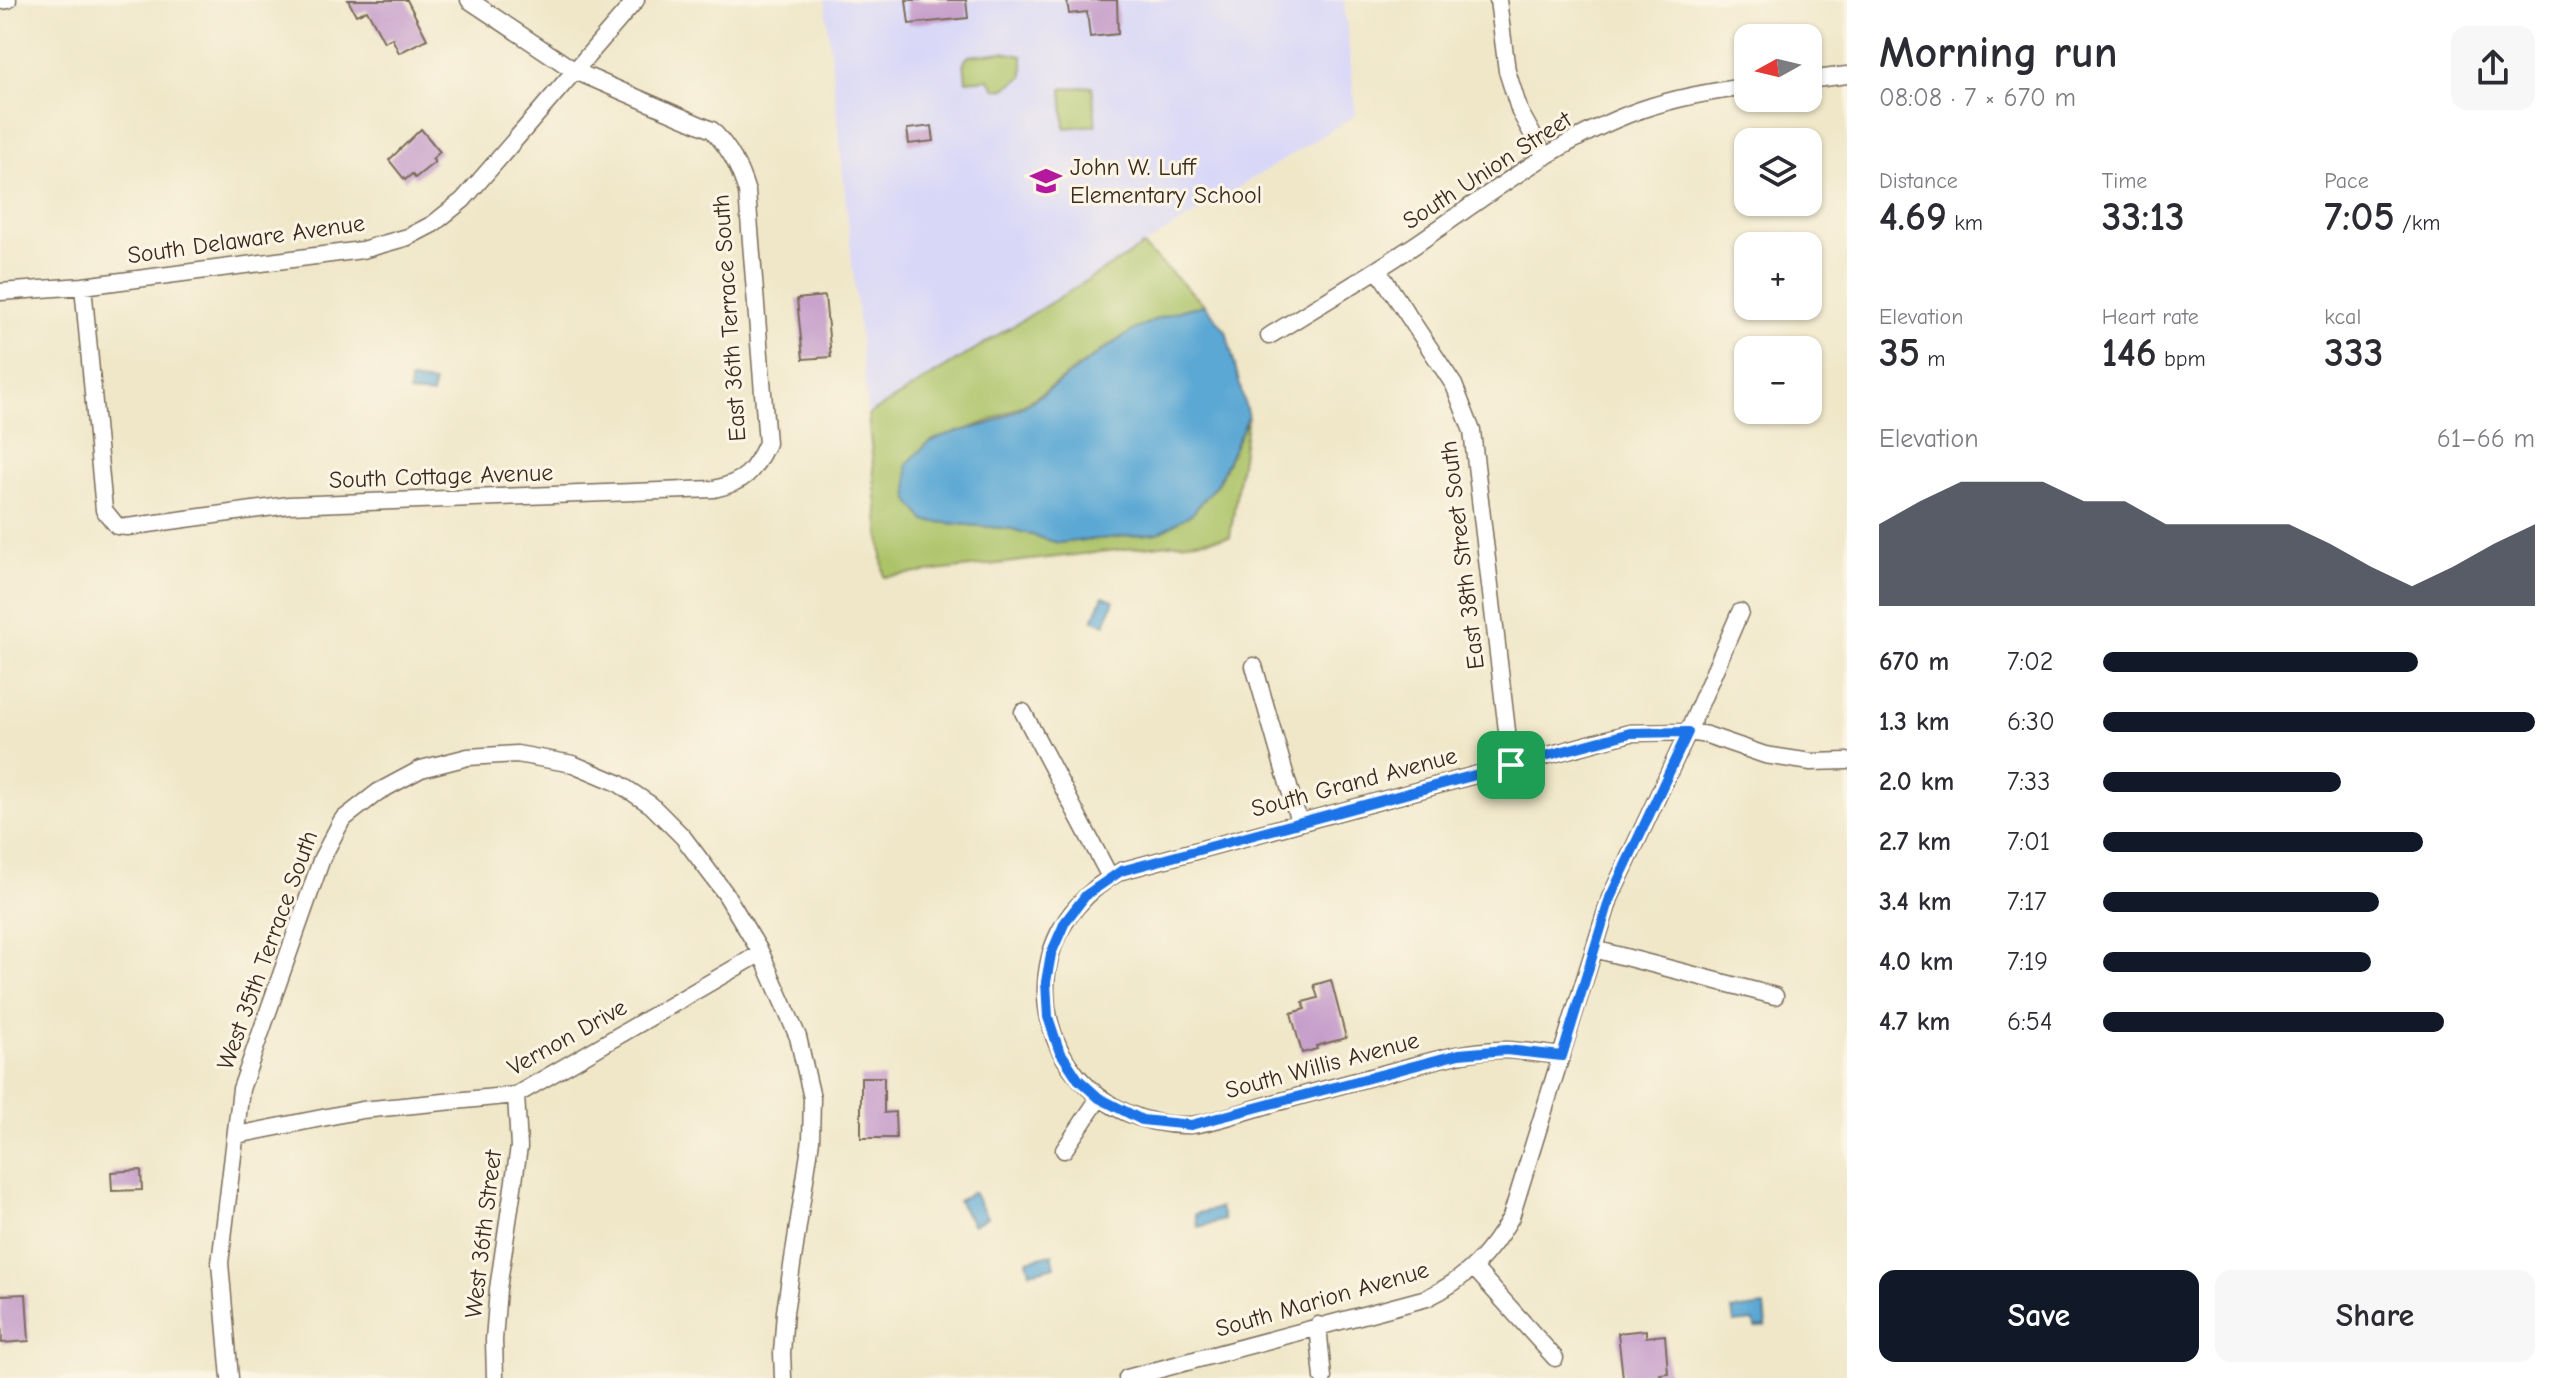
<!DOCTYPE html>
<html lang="en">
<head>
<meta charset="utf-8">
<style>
	:root { --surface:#fff; --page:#f7f7f7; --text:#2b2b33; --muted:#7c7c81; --accent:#111827 }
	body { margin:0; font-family:"Comic Neue",sans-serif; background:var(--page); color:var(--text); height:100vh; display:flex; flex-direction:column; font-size:30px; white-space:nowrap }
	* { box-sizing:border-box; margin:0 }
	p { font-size:26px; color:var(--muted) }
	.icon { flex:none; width:44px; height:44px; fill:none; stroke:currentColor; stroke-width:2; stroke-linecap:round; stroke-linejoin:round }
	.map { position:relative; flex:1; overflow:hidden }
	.side { display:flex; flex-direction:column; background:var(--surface); width:720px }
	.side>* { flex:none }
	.needle { width:52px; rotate:262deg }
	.tools { position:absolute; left:1734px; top:24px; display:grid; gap:16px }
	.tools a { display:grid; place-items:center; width:88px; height:88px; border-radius:16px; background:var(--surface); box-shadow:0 2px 6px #0004; font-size:40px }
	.pin { position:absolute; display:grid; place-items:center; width:68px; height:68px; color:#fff; margin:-34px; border-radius:16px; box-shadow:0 4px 12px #0006 }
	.round { display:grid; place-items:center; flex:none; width:84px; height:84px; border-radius:16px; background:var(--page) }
	.summary { display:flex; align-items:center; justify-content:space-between; height:136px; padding:0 32px }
	h1 { font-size:44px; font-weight:700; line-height:60px }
	.metrics { display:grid; grid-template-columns:repeat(3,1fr); gap:12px; height:136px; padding:8px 32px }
	.metrics div { display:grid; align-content:center }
	.metrics b { font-size:40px; font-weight:700 }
	.metrics small { font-size:22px; font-weight:400 }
	.metrics p { font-size:22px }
	.chart { height:224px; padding:16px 32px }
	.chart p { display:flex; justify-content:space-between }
	.chart svg { width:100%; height:144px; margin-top:8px; fill:var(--accent); opacity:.7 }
	.action { display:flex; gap:16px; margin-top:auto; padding:16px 32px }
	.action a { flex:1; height:92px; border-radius:16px; background:var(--accent); color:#fff; font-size:32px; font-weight:700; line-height:92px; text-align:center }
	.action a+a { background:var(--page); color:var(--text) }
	ul { padding:0 32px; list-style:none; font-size:26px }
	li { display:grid; grid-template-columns:128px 96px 1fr; align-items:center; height:60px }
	li i { height:20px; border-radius:10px; background:var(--accent) }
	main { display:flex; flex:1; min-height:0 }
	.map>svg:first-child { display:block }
	.built { fill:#d8d7f8 }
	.green { fill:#acc368; stroke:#747643; stroke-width:2 }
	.water { fill:#5ca8d4; stroke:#4c6979; stroke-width:2 }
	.building { fill:#c39ac9 }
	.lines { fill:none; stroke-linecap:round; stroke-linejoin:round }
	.minor-casing { stroke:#7a6c5a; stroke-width:19 }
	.minor { stroke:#fff; stroke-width:16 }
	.route-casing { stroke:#fff; stroke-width:16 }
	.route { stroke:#1a73e8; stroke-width:10 }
	.labels { text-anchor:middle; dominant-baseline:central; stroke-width:6; stroke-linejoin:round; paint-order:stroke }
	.poi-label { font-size:24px; fill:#3b2a1e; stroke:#fcf5e5; text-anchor:start }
	.street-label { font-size:24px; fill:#3b2a1e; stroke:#fcf5e5 }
</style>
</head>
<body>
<main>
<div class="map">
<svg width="1847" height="1378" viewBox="0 0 1847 1378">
	<rect width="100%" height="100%" fill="#fcf5e5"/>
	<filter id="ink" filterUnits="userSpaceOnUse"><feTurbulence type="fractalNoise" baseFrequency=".0125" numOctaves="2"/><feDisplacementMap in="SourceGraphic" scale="16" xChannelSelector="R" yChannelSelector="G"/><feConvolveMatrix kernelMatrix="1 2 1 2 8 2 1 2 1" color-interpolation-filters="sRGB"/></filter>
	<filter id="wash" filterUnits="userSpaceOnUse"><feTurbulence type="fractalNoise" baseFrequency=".006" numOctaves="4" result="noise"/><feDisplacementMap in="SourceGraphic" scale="32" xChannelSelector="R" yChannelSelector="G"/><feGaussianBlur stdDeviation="1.8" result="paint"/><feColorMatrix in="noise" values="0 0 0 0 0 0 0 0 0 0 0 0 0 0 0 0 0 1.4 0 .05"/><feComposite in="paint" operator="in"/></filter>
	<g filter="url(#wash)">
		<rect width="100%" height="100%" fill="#f0e7c9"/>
		<path class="built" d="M825,0H1344L1356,115L868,415Z"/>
		<path class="green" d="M1003,52L1023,56V77L1005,88L996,89L988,79L966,81L964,61L969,56Z
			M1092,86L1096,125L1065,128L1062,89Z
			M1143,246L1205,305C1140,314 1096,357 1043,392C1006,417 972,428 930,442L925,521L1012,529L1058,543L1158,533L1193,513L1218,483L1248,417L1230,537L884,577L868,415Z"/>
		<path class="water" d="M1205,305L1226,331L1248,417L1218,482L1193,513L1158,533L1058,543L1012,529L925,521L909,500L907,464C914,458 921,448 929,443C947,431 974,430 993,422C1069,389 1120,317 1205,305Z
			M410,380L434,383L432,395L409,393Z
			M1103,596L1114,600L1105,624L1093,620Z
			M973,1192L987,1217L973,1225L958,1201Z
			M1220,1208L1224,1220L1198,1227L1195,1214Z
			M1052,1254L1055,1266L1030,1272L1027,1260Z
			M1764,1306L1766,1326L1755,1328L1754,1321L1734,1323L1732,1310Z"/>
		<g id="blocks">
			<path class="building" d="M348,0H407L427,39L399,53L392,38L384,42L367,10L356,15Z
				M906,0H966L968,18L909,24Z
				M1067,0H1117L1118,34L1090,37L1087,12L1069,14Z
				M932,126L934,141L909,144L907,129Z
				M421,129L440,152L432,159L435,162L415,178L412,174L405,180L389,160Z
				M825,296L831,357L803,359L797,299Z
				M1331,980L1346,1038L1316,1046L1317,1049L1302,1053L1291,1013L1305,1009L1303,1002L1318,998L1314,985Z
				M861,1077H884V1113L895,1112L896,1138H861Z
				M141,1170L142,1190L112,1191L111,1172Z
				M26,1294L29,1341L2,1343L0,1295Z
				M1646,1330V1337L1665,1335L1668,1373L1660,1374L1661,1378H1623L1618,1333Z"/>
		</g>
	</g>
	<g filter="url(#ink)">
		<use href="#blocks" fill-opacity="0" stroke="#7a6c5a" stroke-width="2"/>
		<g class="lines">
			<defs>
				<path id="minor" d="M1498,0L1507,71L1520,112L1545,157
					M0,1L8,0
					M1808,80L1847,75
					M1378,270L1454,385L1472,431L1511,765
					M83,286L104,510L117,526L127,527L289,505L714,489C745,482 754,472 767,443L747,192C739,166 730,149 712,130L575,71L469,0
					M0,292L83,286L362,250L408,237L433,224L463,200L636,0
					M1269,336C1318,306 1367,277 1415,245C1487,196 1558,139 1640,110C1675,98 1712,91 1748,87
					M1254,666L1299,822
					M1023,712L1110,877
					M1594,949L1775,996
					M1562,1056C1544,1054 1525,1051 1507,1050C1471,1049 1435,1060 1401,1069C1360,1080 1319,1091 1278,1102C1255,1108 1211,1124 1190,1125C1098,1128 1028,1047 1050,957C1059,920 1088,889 1121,871L1630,733L1688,732L1707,735L1765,755L1811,762L1847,761
					M237,1135L362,1110L516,1095L761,953
					M1064,1150L1099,1098
					M1474,1268L1555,1358
					M1318,1325L1323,1378
					M230,1378L220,1263L241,1089L322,858L342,820L378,792L421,769L468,757L517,754L573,764L618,783L651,805L683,837L725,893L761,953L798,1037L812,1098L811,1140L785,1312L782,1353L783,1378
					M495,1378L494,1340L498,1289L519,1147L516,1095
					M1127,1378L1427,1298C1466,1279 1490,1254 1511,1217L1610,898L1688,732L1740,612"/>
			</defs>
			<use href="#minor" class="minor-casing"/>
			<use href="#minor" class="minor"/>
		</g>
	</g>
	<g class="lines" filter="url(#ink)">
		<defs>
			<path id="route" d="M1688,732L1610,898L1562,1056L1506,1050L1459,1054L1191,1125L1142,1120L1099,1098L1078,1079L1059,1050L1048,1017L1046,982L1051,954L1065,922L1086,895L1121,871L1630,733Z"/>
		</defs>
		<use href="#route" class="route-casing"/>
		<use href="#route" class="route"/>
	</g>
	<defs>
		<symbol id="school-bare" viewBox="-9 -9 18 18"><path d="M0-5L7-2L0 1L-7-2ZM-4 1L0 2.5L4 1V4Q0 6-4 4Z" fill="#b5179e" stroke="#fcf5e5" stroke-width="2.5" paint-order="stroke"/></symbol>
	</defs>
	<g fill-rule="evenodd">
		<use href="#school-bare" x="1024" y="159" width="44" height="44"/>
	</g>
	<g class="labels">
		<g class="poi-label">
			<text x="1070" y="167">John W. Luff<tspan x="1070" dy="28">Elementary School</tspan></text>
		</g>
		<g class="street-label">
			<text transform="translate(1487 170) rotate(-33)">South Union Street</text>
			<text transform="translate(246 239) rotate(-8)">South Delaware Avenue</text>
			<text transform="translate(729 318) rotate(-94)">East 36th Terrace South</text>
			<text transform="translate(441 476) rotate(-2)">South Cottage Avenue</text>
			<text transform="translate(1462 555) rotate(-97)">East 38th Street South</text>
			<text transform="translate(1354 782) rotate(-15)">South Grand Avenue</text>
			<text transform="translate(267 950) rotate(-70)">West 35th Terrace South</text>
			<text transform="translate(567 1037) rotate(-29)">Vernon Drive</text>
			<text transform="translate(1322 1065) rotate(-15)">South Willis Avenue</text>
			<text transform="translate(483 1234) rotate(-83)">West 36th Street</text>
			<text transform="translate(1322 1299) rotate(-16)">South Marion Avenue</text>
		</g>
	</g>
</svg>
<div class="tools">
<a><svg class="needle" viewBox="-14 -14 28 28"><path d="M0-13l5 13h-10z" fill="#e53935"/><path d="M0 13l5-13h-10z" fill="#7c7c81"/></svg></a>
<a><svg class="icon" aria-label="layers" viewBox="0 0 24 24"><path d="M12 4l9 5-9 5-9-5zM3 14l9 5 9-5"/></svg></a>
<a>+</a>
<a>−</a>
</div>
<div class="pin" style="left:1511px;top:765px;background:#1e9e55"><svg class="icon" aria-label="arrive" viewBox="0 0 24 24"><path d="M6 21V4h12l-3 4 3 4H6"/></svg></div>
</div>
<section class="side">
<div class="summary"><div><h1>Morning run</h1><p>08:08 · 7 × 670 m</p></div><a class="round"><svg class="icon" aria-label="share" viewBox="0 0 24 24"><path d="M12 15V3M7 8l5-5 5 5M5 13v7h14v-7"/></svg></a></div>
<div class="metrics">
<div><p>Distance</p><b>4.69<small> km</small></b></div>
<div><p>Time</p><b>33:13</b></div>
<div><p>Pace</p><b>7:05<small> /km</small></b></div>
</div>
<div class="metrics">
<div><p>Elevation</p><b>35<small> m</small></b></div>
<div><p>Heart rate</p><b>146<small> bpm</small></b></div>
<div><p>kcal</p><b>333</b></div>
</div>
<div class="chart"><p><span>Elevation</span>61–66 m</p>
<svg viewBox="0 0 160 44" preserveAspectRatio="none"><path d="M0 44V19L10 12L20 6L30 6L40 6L50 12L60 12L70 19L80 19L90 19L100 19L110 25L120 32L130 38L140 32L150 25L160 19V44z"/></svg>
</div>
<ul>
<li><b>670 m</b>7:02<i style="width:73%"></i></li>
<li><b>1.3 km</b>6:30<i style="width:100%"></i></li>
<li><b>2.0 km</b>7:33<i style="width:55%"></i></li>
<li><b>2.7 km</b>7:01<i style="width:74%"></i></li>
<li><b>3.4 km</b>7:17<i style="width:64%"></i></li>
<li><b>4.0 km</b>7:19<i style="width:62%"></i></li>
<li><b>4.7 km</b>6:54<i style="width:79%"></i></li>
</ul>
<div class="action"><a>Save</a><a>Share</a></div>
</section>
</main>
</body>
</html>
